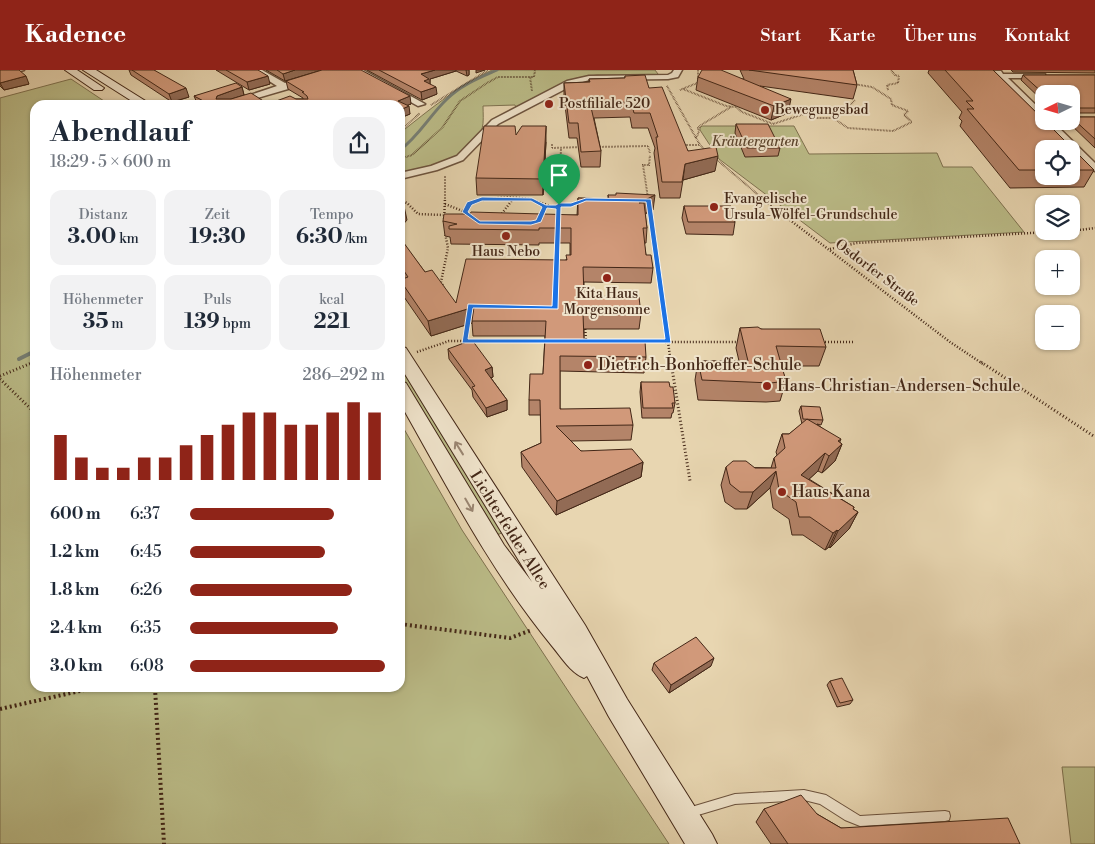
<!DOCTYPE html>
<html lang="de">
<head>
<meta charset="utf-8">
<style>
	:root { --surface:#fff; --page:#f2f2f3; --text:#1f2937; --muted:#747a83; --accent:#8f2418 }
	body { margin:0; font-family:"Libre Bodoni",serif; background:var(--page); color:var(--text); height:100vh; display:flex; flex-direction:column; font-size:19px; white-space:nowrap }
	* { box-sizing:border-box; margin:0 }
	p { font-size:16px; color:var(--muted) }
	.icon { flex:none; width:28px; height:28px; fill:none; stroke:currentColor; stroke-width:2; stroke-linecap:round; stroke-linejoin:round }
	.map { position:relative; flex:1; overflow:hidden }
	.sheet { position:absolute; left:30px; top:30px; width:375px; height:592px; display:flex; flex-direction:column; background:var(--surface); border-radius:15px; box-shadow:0 1px 4px #0004 }
	.sheet>* { flex:none }
	.needle { width:32px; rotate:265deg }
	.buttons { position:absolute; left:1035px; top:15px; display:grid; gap:10px }
	.buttons a { display:grid; place-items:center; width:45px; height:45px; border-radius:10px; background:var(--surface); box-shadow:0 1px 4px #0004; font-size:25px }
	.pin { position:absolute; display:grid; place-items:center; width:42px; height:42px; color:#fff; margin:-51px -21px; border-radius:50% 50% 50% 0; rotate:-45deg; box-shadow:0 0 5px #0007 }
	.pin .icon { rotate:45deg }
	.round { display:grid; place-items:center; flex:none; width:52px; height:52px; border-radius:15px; background:var(--page) }
	.summary { display:flex; align-items:center; justify-content:space-between; height:85px; padding:0 20px }
	h1 { font-size:28px; font-weight:700; line-height:38px }
	.stats { display:grid; grid-template-columns:repeat(3,1fr); gap:8px; height:85px; padding:5px 20px }
	.stats div { display:grid; align-content:center; border-radius:12px; background:var(--page); text-align:center }
	.stats b { font-size:21px; font-weight:700 }
	.stats small { font-size:14px; font-weight:400 }
	.stats p { font-size:14px }
	.chart { height:140px; padding:10px 20px }
	.chart p { display:flex; justify-content:space-between }
	.chart svg { width:100%; height:90px; margin-top:5px; stroke:var(--accent); stroke-width:6 }
	ul { padding:0 20px; list-style:none; font-size:16px }
	li { display:grid; grid-template-columns:80px 60px 1fr; align-items:center; height:38px }
	li i { height:12px; border-radius:6px; background:var(--accent) }
	header { display:flex; align-items:center; gap:30px; box-sizing:border-box; height:70px; padding:0 25px; background:var(--accent); color:#fff }
	header strong { font-size:24px }
	nav { display:flex; gap:28px; margin-inline-start:auto; font-size:18px }
	.map>svg:first-child { display:block }
	.green { fill:#bbbc88; stroke:#7f7250 }
	.lines { fill:none; stroke-linecap:round; stroke-linejoin:round }
	.stream-far1 { stroke:#767e74; stroke-width:3 }
	.stream { stroke:#767e74; stroke-width:4 }
	.lane-casing { stroke:#6c533e; stroke-width:2 }
	.street-casing { stroke:#6c533e; stroke-width:3 }
	.secondary-casing { stroke:#432717; stroke-width:2 }
	.path-far3 { stroke:#432717; stroke-width:2; stroke-dasharray:0.5 1; stroke-linecap:butt }
	.path-far2 { stroke:#432717; stroke-width:2.5; stroke-dasharray:1 2; stroke-linecap:butt }
	.path-far1 { stroke:#432717; stroke-width:3; stroke-dasharray:1 2.5; stroke-linecap:butt }
	.path { stroke:#432717; stroke-width:4; stroke-dasharray:2 3; stroke-linecap:butt }
	.lane { fill:#f0e4cc; fill-rule:evenodd }
	.street { fill:#f0e4cc; fill-rule:evenodd }
	.secondary { fill:#f0e4cc; fill-rule:evenodd }
	.wall { fill:#b48469; stroke:#432717; fill-rule:evenodd }
	.shaded-wall { fill:#926b55; stroke:#432717 }
	.building { fill:#d1997a; stroke:#432717 }
	.oneway { stroke:#9a8672 }
	.route { fill:#1a73e8; stroke:#fff; fill-rule:evenodd }
	.poi-dot { fill:#8f2418; stroke:#f0e4cc; stroke-width:2 }
	.labels { text-anchor:middle; dominant-baseline:central; stroke-width:4; stroke-linejoin:round; paint-order:stroke }
	.far-poi-label { font-size:14px; fill:#432717; stroke:#f0e4cc; text-anchor:start }
	.far-park-label { font-size:14px; font-style:italic; fill:#5b452e; stroke:#f0e4cc }
	.far-street-label { font-size:14px; fill:#432717; stroke:#f0e4cc }
	.poi-label { font-size:16px; fill:#432717; stroke:#f0e4cc; text-anchor:start }
	.street-label { font-size:16px; fill:#432717; stroke:#f0e4cc }
</style>
</head>
<body>
<header>
<strong>Kadence</strong>
<nav><a>Start</a><a>Karte</a><a>Über uns</a><a>Kontakt</a></nav>
</header>
<div class="map">
<svg width="1095" height="774" viewBox="0 0 1095 774">
	<rect width="100%" height="100%" fill="#e8d6b1"/>
	<filter id="stains"><feTurbulence type="fractalNoise" baseFrequency=".004" numOctaves="4"/><feColorMatrix values="0 0 0 0 .2 0 0 0 0 .09 0 0 0 0 .02 0 0 0 .5 -.17"/></filter>
	<radialGradient id="worn" r=".72"><stop offset=".6" stop-color="#630" stop-opacity="0"/><stop offset="1" stop-color="#630" stop-opacity=".3"/></radialGradient>
	<path class="green" d="M492,0H655L658,4L654,6L597,5L577,8L517,40L515,35L483,36C483,42 484,53 482,59C470,90 429,97 400,104V63C429,40 458,16 492,0Z
		M71,9L110,35H35V618H400V352L462,460L669,774H0V28Z
		M702,56H794L809,84L937,83L943,97H972L1024,162L830,173L719,89L700,60V58Z
		M400,296L502,462L500,464H495L492,459L400,307Z
		M1062,697H1095V774H1071Z"/>
	<g class="lines">
		<path class="stream-far1" d="M400,80C419,66 430,45 447,29C461,15 479,8 497,0"/>
		<path class="stream" d="M19,289L35,281"/>
		<defs>
			<path id="lane" d="M804,720L826,725L860,746L945,741L949,742L950,746L949,750L945,751L860,756L845,750L820,734L804,730L735,734L688,748L684,747L683,743L684,739L688,738L735,724Z"/>
			<path id="street" d="M8,0H24L0,6V2Z
				M252,0H262L285,13L328,0H340L288,19L233,35H220L277,16Z
				M353,0H363L425,34L418,36Z
				M674,0H682L678,7L668,9L589,10L573,15L498,54L463,90L437,100L400,109V103L431,96L457,86L492,50L567,11L589,6L668,5L672,3Z
				M995,1H1001L1003,4H1045V8H1008L1044,43V51H1052L1095,93V101L1092,100L998,8L994,3Z"/>
			<path id="secondary" d="M65,0H77L104,18L102,20H94Z
				M83,0H96L152,35H138Z
				M400,276L406,278L585,555L627,629L712,764L717,774H685L609,647L587,606L584,608C570,602 562,588 552,576C491,502 447,416 400,333V311L406,313L504,475L532,512L400,296Z"/>
		</defs>
		<use href="#lane" class="lane-casing"/>
		<use href="#street" class="street-casing"/>
		<use href="#secondary" class="secondary-casing"/>
		<path class="path-far3" d="M530,7L532,21
			M667,16L700,75L706,81
			M683,19L726,36L736,37L742,42L773,54L804,44
			M680,20L702,11L698,8V0
			M888,20L887,15L898,13L899,6L895,5L891,0
			M431,35L488,0
			M847,38L855,30
			M844,40L847,38L823,42L818,40L803,41L815,48H833L848,58L893,61L912,52L904,45L908,41L892,35L891,29L872,17L853,14
			M400,61L420,43
			M696,68L699,62L698,58L701,55L731,37
			M552,74V78L582,77
			M683,75H699
			M596,77L648,76L650,83
			M715,88L763,129
			M400,89L412,85L442,58L460,31L487,13L498,7H534L535,0
			M648,128L643,95H649L650,85
			M445,129V105
			M494,129H528
			M559,129L561,78"/>
		<path class="path-far2" d="M761,128L950,272L983,294
			M400,130L407,133L418,144L443,145
			M445,134L465,142L469,146
			M559,135H571L581,131
			M650,139L668,272H740
			M465,142L469,133C487,128 510,126 528,129C539,131 548,137 559,137
			M500,146L513,129
			M558,147L559,128
			M541,148L545,137
			M444,152L445,128
			M1071,161L1095,158
			M830,179L857,173L1066,161
			M557,192L558,171
			M444,218L441,212L448,178L445,163
			M585,256L586,270
			M465,271L468,251
			M641,271L668,272L671,294
			M822,272H854
			M417,282L449,271H547
			M31,294L35,292"/>
		<path class="path-far1" d="M671,292L690,411
			M981,292L1095,367
			M0,306L34,292
			M0,309L35,343"/>
		<path class="path" d="M400,554L510,568L532,560
			M155,618L164,774
			M0,639L93,618"/>
		<use href="#lane" class="lane"/>
		<use href="#street" class="street"/>
		<use href="#secondary" class="secondary"/>
	</g>
	<path class="wall" d="M0,0L29,14L4,20L0,16Z
		M129,0H154L189,27L172,32L131,5Z
		M216,0H258L270,14L249,20Z
		M266,0H322L285,11Z
		M367,0H469V5L467,6L456,1L430,9V14L437,24L422,30Z
		M740,0H853L857,15L853,29L760,16L788,43L771,50L696,20L698,7L744,9Z
		M929,0H993L1094,100L1084,117L1010,118L960,56L962,51L959,48L962,42L928,3ZM1044,79H1071V106H1044Z
		M1011,0H1095V3L1013,2Z
		M1023,5H1095V43H1072L1073,47H1095V78L1067,51H1071V24H1044V32L1021,10Z
		M625,6L649,18L688,81L715,101L683,110L680,128H660L654,83L655,78L648,58H632L630,47L594,48L601,81L600,97H581L577,68H569L564,27V13L589,12V9L625,8Z
		M286,11L411,34L407,35L410,44L400,48V35H200L197,33L194,26L242,17L244,25L268,34L296,29H303V28L288,19Z
		M736,54L780,78L778,86L745,87L735,63Z
		M516,65L546,72L543,125H477L476,108Z
		M608,125L653,140L645,144L647,158L646,173H644L646,185L653,198L651,213L584,212V226L641,244L639,259H584V270L646,287L644,303L560,301V339L633,355L631,370L571,371L581,381L643,392L641,407L556,445L522,397L521,382L541,373V345H529V330L543,304L545,266H473L472,253L431,266L402,224L400,211V209H402L400,206V169L425,202L456,233L566,190L570,185V173H539V175L451,174L450,167L445,166L443,151L577,145L578,128L608,129Z
		M684,136L735,152L733,165L686,164L682,148Z
		M740,258L761,259L826,277L819,296H781L786,311L780,331L766,332L698,330L695,310L698,291H739L736,278Z
		M448,279L492,297L493,307L491,308L507,330V340L487,347L473,327L472,320L449,289Z
		M641,312L670,317L675,333L673,343H672L671,348H642L640,322Z
		M801,336L823,350L821,355L817,354L842,374L835,391L822,403L818,401L809,409L854,437L853,439L858,442L849,459L830,478L829,477L825,480L803,465H792L789,449L773,438L770,418L747,439H735L725,432L721,415L726,397L771,398L774,388L777,385L776,382L782,364H789L802,354L799,341Z
		M654,593L711,596L669,623L652,600Z
		M830,611L853,630L850,634L837,637L827,615Z
		M764,739L817,744L841,758L1020,774H771L756,752Z"/>
	<path class="shaded-wall" d="M295,0H322L285,11L283,4Z
		M435,0H456V1L430,9V16L425,18L421,4Z
		M466,0H469V5L467,6Z
		M476,0H485L476,3Z
		M26,6L29,14L4,20L0,13Z
		M268,6L270,14L249,20L247,12Z
		M242,17L244,25L219,33L216,29L217,26Z
		M436,17L437,24L422,30L421,22Z
		M186,18L189,27L172,32L169,24Z
		M410,26L411,34L400,38L398,31Z
		M791,29L788,43L771,50L774,36Z
		M340,31L341,35H329Z
		M409,36L410,44L400,48V40Z
		M546,56V72L543,125V109Z
		M718,86L715,101L683,110L685,94Z
		M655,125L653,140L637,147L639,133Z
		M404,136L407,150L400,158V141Z
		M474,237L472,253L431,266L428,251Z
		M492,297L493,307L486,310L485,300Z
		M507,330V340L487,347L486,338Z
		M841,369L837,379L842,374L835,391L822,403L829,386L838,371Z
		M825,383L818,401L795,422L801,405Z
		M643,392L641,407L556,445L557,431Z
		M776,401L770,418L747,439L753,422Z
		M854,437L846,453L858,442L849,459L830,478L838,461Z
		M837,460L829,477L825,480L833,463Z
		M714,588L711,596L669,623L671,615Z"/>
	<path class="building" d="M0,0H19L26,6L0,13Z
		M132,0H154L186,18L169,24Z
		M226,0H258L268,6L247,12Z
		M277,0H295L283,4Z
		M322,0H361L410,26L398,31L409,36L400,40V35H347L340,31L329,35H211L194,26L236,13L242,17L217,26L216,29H231L251,23L268,34L290,26L296,29H308L307,26L302,22H304L286,11Z
		M379,0H435L421,4L429,9L424,11L436,17L421,22Z
		M702,0H721L791,29L774,36L698,7Z
		M749,0H853L857,15Z
		M945,0H993L1044,50V51H1045L1094,100H1071V79H1044V100H1019L967,39H974L966,31H973Z
		M645,5L649,18L662,17L688,81L716,77L718,86L685,94L682,112H662L656,67H658L650,43H634L631,32L590,33L601,81L581,82L578,53H569L564,13L590,12L589,9L625,8V6Z
		M1023,5H1095V38H1074L1072,40L1073,47H1095V69L1071,47V24H1044Z
		M736,54H768L780,78H747Z
		M484,56H515L516,65L522,56H546L543,109L476,108Z
		M616,123L655,125L639,133H644L647,158H643L646,185H651L653,198L583,197L584,226L639,227L641,244H583L584,270L645,271L646,287L560,286V339L630,338L633,355L556,356L581,381L632,379L643,392L557,431L521,382L541,373L540,330H529L530,304H543L546,251H472L474,237L428,251L400,210L408,207L400,195V169H401L425,202L432,200L456,233L466,189L567,190L566,185H571V158H539V160L449,159V156L457,154L443,151L444,144H470L471,142L578,145V128L609,129L608,125H616Z
		M400,130L404,136L400,141Z
		M684,136H731L735,152H688Z
		M758,257L761,259H820L826,277L776,276L786,311L771,313L702,310L698,291H748L740,258Z
		M472,270L492,297L485,300L507,330L486,338L472,317L475,316L448,279Z
		M641,312H669L670,317H673L675,333H672L673,338H643Z
		M801,336L820,337L823,350L803,349Z
		M807,349L841,369L838,371L842,374L829,386L825,383L801,405L854,437L853,439L858,442L838,461L837,460L833,463L810,447H799L796,432L779,420L776,401L753,422H740L730,414L726,397L733,391H746L755,398H776L774,388L785,378L782,364H789Z
		M696,567L714,588L671,615L654,593Z
		M842,608L853,630L840,633L830,611Z
		M801,725L817,744L841,758L1008,748L1020,774H788L764,739Z"/>
	<defs><path id="oneway-shaft" d="M-6 0H5M1.5-3L5.5 0L1.5 3" fill="none" stroke-width="1.6" stroke-linecap="round" stroke-linejoin="round" transform="scale(1.25)"/></defs>
	<g class="oneway">
		<use href="#oneway-shaft" transform="translate(459 378) rotate(-122)"/>
		<use href="#oneway-shaft" transform="translate(469 435) rotate(60)"/>
	</g>
	<path class="route" d="M482,127L532,128L546,135H556L559,133H571L586,128L651,129L671,273H462L468,234L552,236L556,139L547,138L541,152L531,155L479,154L462,142L467,132ZM482,131H531L542,137L536,150L531,151H480L468,142L472,135ZM586,131L646,132L665,269H468L473,238L558,239L561,137H571Z"/>
	<g class="poi-dot">
		<circle cx="549" cy="34" r="5"/>
		<circle cx="765" cy="40" r="5"/>
		<circle cx="714" cy="137" r="5"/>
		<circle cx="506" cy="166" r="5"/>
		<circle cx="607" cy="208" r="5"/>
		<circle cx="588" cy="295" r="5"/>
		<circle cx="767" cy="316" r="5"/>
		<circle cx="782" cy="422" r="5"/>
	</g>
	<g class="labels">
		<g class="far-poi-label">
			<text x="559" y="34">Postfiliale 520</text>
			<text x="775" y="40">Bewegungsbad</text>
			<text x="724" y="129">Evangelische<tspan x="724" dy="16">Ursula-Wölfel-Grundschule</tspan></text>
			<text x="506" y="182" text-anchor="middle">Haus Nebo</text>
			<text x="607" y="224" text-anchor="middle">Kita Haus<tspan x="607" dy="16">Morgensonne</tspan></text>
		</g>
		<g class="far-park-label">
			<text x="755" y="72">Kräutergarten</text>
		</g>
		<g class="far-street-label">
			<text transform="translate(877 203) rotate(37)">Osdorfer Straße</text>
		</g>
		<g class="poi-label">
			<text x="598" y="295">Dietrich-Bonhoeffer-Schule</text>
			<text x="777" y="316">Hans-Christian-Andersen-Schule</text>
			<text x="792" y="422">Haus Kana</text>
		</g>
		<g class="street-label">
			<text transform="translate(510 460) rotate(58)">Lichterfelder Allee</text>
		</g>
	</g>
	<rect width="100%" height="100%" filter="url(#stains)"/>
	<rect width="100%" height="100%" fill="url(#worn)"/>
</svg>
<div class="buttons">
<a><svg class="needle" viewBox="-14 -14 28 28"><path d="M0-13l5 13h-10z" fill="#e53935"/><path d="M0 13l5-13h-10z" fill="#747a83"/></svg></a>
<a><svg class="icon" aria-label="locate" viewBox="0 0 24 24"><circle cx="12" cy="12" r="6"/><path d="M12 2v4M12 18v4M2 12h4M18 12h4"/></svg></a>
<a><svg class="icon" aria-label="layers" viewBox="0 0 24 24"><path d="M12 4l9 5-9 5-9-5zM3 14l9 5 9-5"/></svg></a>
<a>+</a>
<a>−</a>
</div>
<div class="pin" style="left:559px;top:135px;background:#1e9e55"><svg class="icon" aria-label="arrive" viewBox="0 0 24 24"><path d="M6 21V4h12l-3 4 3 4H6"/></svg></div>
<section class="sheet">
<div class="summary"><div><h1>Abendlauf</h1><p>18:29 · 5 × 600 m</p></div><a class="round"><svg class="icon" aria-label="share" viewBox="0 0 24 24"><path d="M12 15V3M7 8l5-5 5 5M5 13v7h14v-7"/></svg></a></div>
<div class="stats">
<div><p>Distanz</p><b>3.00<small> km</small></b></div>
<div><p>Zeit</p><b>19:30</b></div>
<div><p>Tempo</p><b>6:30<small> /km</small></b></div>
</div>
<div class="stats">
<div><p>Höhenmeter</p><b>35<small> m</small></b></div>
<div><p>Puls</p><b>139<small> bpm</small></b></div>
<div><p>kcal</p><b>221</b></div>
</div>
<div class="chart"><p><span>Höhenmeter</span>286–292 m</p>
<svg viewBox="0 0 160 44" preserveAspectRatio="none"><path d="M5 44V22M15 44V33M25 44V38M35 44V38M45 44V33M55 44V33M65 44V27M75 44V22M85 44V17M95 44V11M105 44V11M115 44V17M125 44V17M135 44V11M145 44V6M155 44V11"/></svg>
</div>
<ul>
<li><b>600 m</b>6:37<i style="width:74%"></i></li>
<li><b>1.2 km</b>6:45<i style="width:69%"></i></li>
<li><b>1.8 km</b>6:26<i style="width:83%"></i></li>
<li><b>2.4 km</b>6:35<i style="width:76%"></i></li>
<li><b>3.0 km</b>6:08<i style="width:100%"></i></li>
</ul>
</section>
</div>
</body>
</html>
